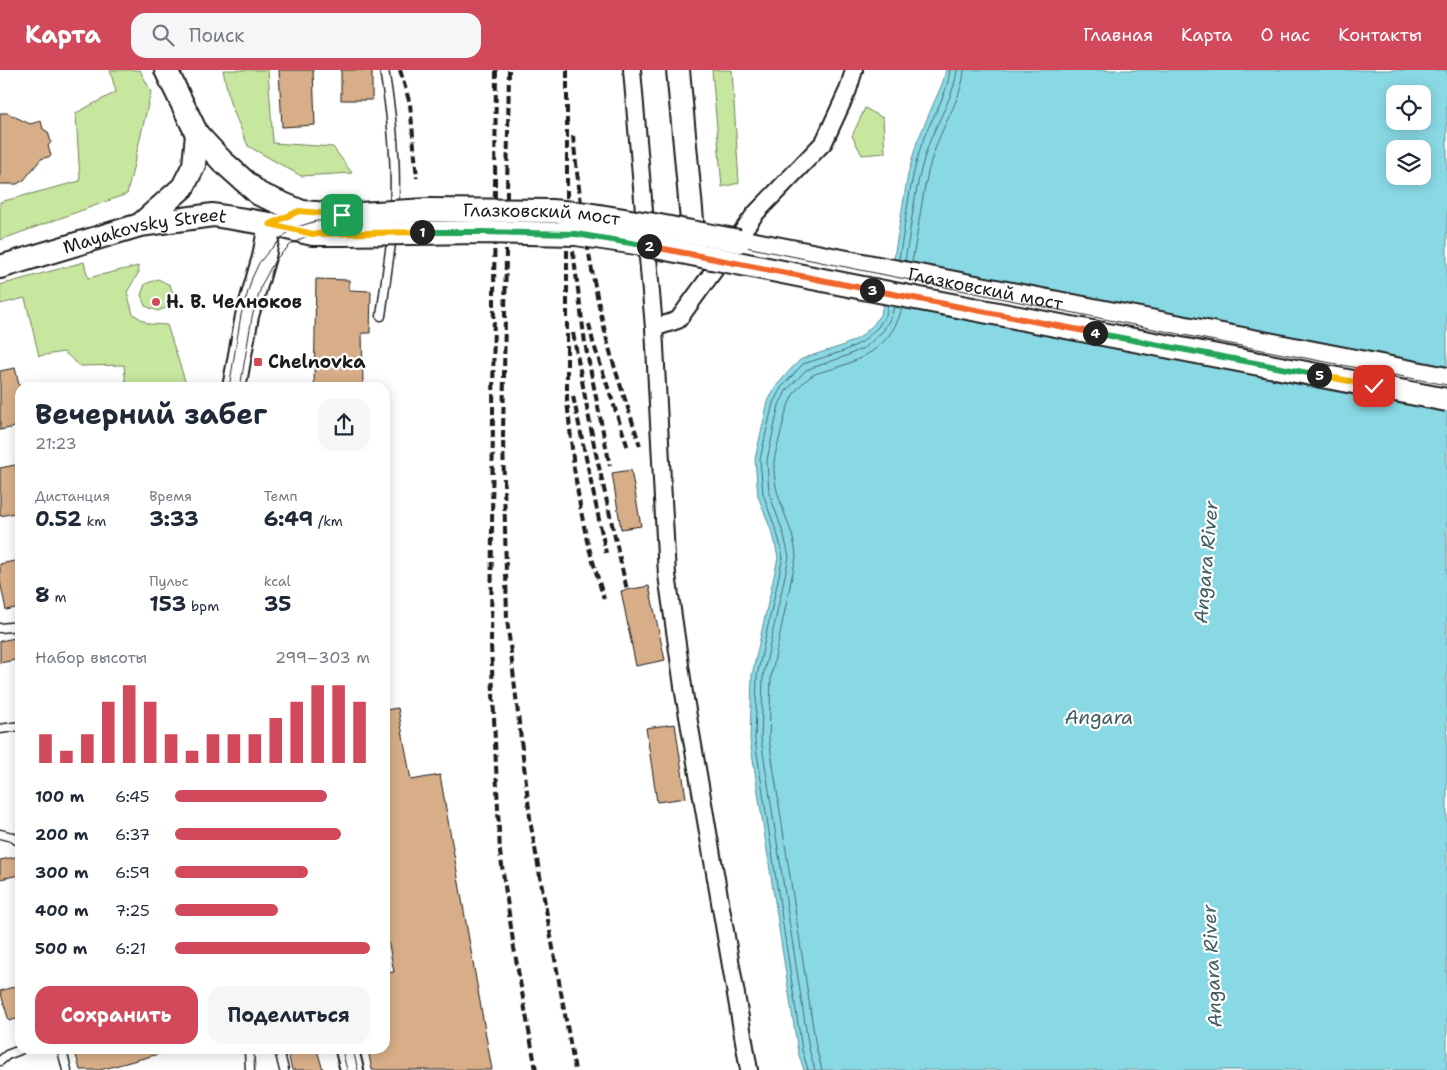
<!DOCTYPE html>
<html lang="ru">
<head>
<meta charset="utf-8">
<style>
	:root { --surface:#fff; --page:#f6f6f7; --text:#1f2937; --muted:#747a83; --accent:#d1495b }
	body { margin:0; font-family:"Shantell Sans",sans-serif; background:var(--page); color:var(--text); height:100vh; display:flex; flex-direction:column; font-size:19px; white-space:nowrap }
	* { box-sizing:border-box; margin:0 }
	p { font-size:16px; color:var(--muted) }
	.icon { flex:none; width:28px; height:28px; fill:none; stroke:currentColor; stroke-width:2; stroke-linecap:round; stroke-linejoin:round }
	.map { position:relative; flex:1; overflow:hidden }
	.side { position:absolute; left:15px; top:312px; width:375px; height:672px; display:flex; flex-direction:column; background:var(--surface); border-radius:15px; box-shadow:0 2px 12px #0003 }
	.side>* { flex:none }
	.buttons { position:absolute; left:1386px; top:15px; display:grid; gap:10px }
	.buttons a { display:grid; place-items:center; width:45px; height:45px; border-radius:10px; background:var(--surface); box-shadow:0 2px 12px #0003; font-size:25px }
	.pin { position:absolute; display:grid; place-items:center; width:42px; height:42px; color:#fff; margin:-21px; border-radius:10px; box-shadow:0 2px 8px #0006 }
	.km { position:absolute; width:25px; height:25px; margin:-12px; border-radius:50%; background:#222; color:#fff; font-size:14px; line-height:25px; text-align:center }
	.round { display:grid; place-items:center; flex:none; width:52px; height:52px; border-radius:15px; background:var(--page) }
	.overview { display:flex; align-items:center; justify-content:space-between; height:85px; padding:0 20px }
	h1 { font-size:28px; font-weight:700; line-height:38px }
	.stats { display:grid; grid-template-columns:repeat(3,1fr); gap:8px; height:85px; padding:5px 20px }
	.stats div { display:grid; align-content:center }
	.stats b { font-size:21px; font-weight:700 }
	.stats small { font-size:14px; font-weight:400 }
	.stats p { font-size:14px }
	.chart { height:140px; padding:10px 20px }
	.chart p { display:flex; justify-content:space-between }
	.chart svg { width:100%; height:90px; margin-top:5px; stroke:var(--accent); stroke-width:6 }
	.button { display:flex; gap:10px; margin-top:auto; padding:10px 20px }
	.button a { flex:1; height:58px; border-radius:15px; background:var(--accent); color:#fff; font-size:20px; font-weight:700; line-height:58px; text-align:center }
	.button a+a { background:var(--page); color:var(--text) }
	ul { padding:0 20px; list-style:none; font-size:16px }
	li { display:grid; grid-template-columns:80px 60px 1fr; align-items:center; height:38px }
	li i { height:12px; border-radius:6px; background:var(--accent) }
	header { display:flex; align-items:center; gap:30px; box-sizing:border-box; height:70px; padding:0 25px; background:var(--accent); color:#fff }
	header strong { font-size:24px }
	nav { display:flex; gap:28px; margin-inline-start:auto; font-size:18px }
	.search { width:350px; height:45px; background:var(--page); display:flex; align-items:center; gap:12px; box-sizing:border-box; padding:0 18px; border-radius:15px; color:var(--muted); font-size:19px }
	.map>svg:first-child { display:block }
	.green { fill:#c7e69e; stroke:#72815d }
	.water { fill:#89d9e5; stroke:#5d8d95; fill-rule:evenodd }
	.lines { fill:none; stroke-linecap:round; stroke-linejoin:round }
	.shore { stroke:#48686c; stroke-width:1 }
	.building { fill:#d7ae88; stroke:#1c1c1c }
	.lane-casing { stroke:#1c1c1c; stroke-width:11 }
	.street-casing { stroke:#1c1c1c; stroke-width:20 }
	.secondary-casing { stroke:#1c1c1c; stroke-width:26 }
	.lane { stroke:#fff; stroke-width:8 }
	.street { stroke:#fff; stroke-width:16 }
	.secondary { stroke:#fff; stroke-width:22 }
	.tram { stroke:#1c1c1c; stroke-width:1 }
	.rail { stroke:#1c1c1c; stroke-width:4; stroke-dasharray:8 4; stroke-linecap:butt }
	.secondary-bridge-casing { stroke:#1c1c1c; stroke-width:26; stroke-linecap:butt }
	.secondary-bridge { stroke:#fff; stroke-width:22 }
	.split-1-casing { stroke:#fff; stroke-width:10 }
	.split-2-casing { stroke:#fff; stroke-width:10 }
	.split-3-casing { stroke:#fff; stroke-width:10 }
	.split-4-casing { stroke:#fff; stroke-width:10 }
	.split-5-casing { stroke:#fff; stroke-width:10 }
	.split-6-casing { stroke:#fff; stroke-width:10 }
	.split-1 { stroke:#f5b400; stroke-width:6 }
	.split-2 { stroke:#22a559; stroke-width:6 }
	.split-3 { stroke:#f0652b; stroke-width:6 }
	.split-4 { stroke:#f0652b; stroke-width:6 }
	.split-5 { stroke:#22a559; stroke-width:6 }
	.split-6 { stroke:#f5b400; stroke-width:6 }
	.poi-dot { fill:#d1495b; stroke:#fff; stroke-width:2 }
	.labels { text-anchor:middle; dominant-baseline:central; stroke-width:4.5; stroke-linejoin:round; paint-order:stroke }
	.street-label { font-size:18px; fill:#1c1c1c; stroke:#fff }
	.poi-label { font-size:18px; font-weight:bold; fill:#1c1c1c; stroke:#fff; text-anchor:start }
	.water-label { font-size:19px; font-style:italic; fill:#425e62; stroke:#fff }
</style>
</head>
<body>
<header>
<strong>Карта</strong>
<div class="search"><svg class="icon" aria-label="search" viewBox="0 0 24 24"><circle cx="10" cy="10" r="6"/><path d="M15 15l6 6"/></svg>Поиск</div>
<nav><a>Главная</a><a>Карта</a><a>О нас</a><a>Контакты</a></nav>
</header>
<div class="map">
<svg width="1447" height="1000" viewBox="0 0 1447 1000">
	<rect width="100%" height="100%" fill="#fff"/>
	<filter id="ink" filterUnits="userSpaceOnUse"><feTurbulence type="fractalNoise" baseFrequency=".02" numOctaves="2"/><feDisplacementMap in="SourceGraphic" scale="10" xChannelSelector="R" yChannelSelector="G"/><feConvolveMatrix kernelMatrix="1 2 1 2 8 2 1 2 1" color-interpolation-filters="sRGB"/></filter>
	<g filter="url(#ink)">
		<path class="green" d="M110,0H140L151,22L127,124L0,170V132L80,111L76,43L116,22Z
			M223,0H268L273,73L333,77L352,103L301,106L248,76L230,33Z
			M712,0H732L739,113L722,117Z
			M865,38L883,48L885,83L862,85L852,66Z
			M84,192L88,208L138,196L139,202L127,222L133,244L149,254L167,255L187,317H126L124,295L80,296L64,282L39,286L25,228L0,234V215Z
			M158,209L170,215L174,226L170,236L158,241L145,236L141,225L145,214Z"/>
		<path class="water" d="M946,0H1447V1000H804L798,982L750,670L752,605L778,488L774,468L758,426L755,389L768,331L777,315L792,298L800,290L807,287L842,276L859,268L874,254L881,243L892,199L908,104L917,72L942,14ZM1395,24H1422V51H1395ZM1395,79H1422V106H1395Z"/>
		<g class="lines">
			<path class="shore" d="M899,189C906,151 909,113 921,76C929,51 948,26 950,0
				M905,191C912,152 915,113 928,76C936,53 955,25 957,0
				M912,192C920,154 922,115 935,79C943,54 963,26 964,0
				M808,1000L802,980L755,670L757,606L783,487L778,466L763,424L760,389L773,333L781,318L803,294L844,281L862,272L878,257L886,245L888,236
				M815,1000L809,979L761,669L763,607L789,487L784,465L769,423L767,390L779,335L786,321L806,300L846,286L866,277L883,261L891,247L894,237
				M822,1000L816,977L769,669L771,607L796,487C794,453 772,429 774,392C775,383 778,374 780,366C786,342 788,323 810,307C816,302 827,301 835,298C867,288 893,273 902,238"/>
		</g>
		<path class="building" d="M279,0H313L315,55L282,57Z
			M341,0H372V30H341Z
			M0,43H7L30,54L41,51L43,59L48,62L51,72L48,76L51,86L41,89L24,110L17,114H0Z
			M316,209L349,210V220L371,221L370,263H362L363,318H314Z
			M15,298L20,319V356L0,360V301Z
			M20,394V442L0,446V398Z
			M631,400L641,456L621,459L612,403Z
			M20,490V537L6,540L0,511V494Z
			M649,516L665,590L636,596L621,521Z
			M20,567V589L0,593V571Z
			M398,638L411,710L440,705L492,1000H372L368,980H385V903L394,902L385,853V640Z
			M675,654L686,728L657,732L646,658Z
			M20,786V805L0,809V790Z
			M20,915V948L9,951L0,921Z
			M96,980H159V984L100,1000H80L76,985Z
			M287,980H317L323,1000H292Z"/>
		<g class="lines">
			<defs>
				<path id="lane" d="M384,0C392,46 397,93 394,140
					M381,246L392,166
					M0,558L20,556
					M0,659L20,656
					M0,764L12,767L20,772
					M62,980L67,1000
					M249,980L250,1000
					M279,980L284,1000
					M0,991L7,985L20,980"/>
				<path id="street" d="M632,0L654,258L667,505L684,623L749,1000
					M654,258L678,250L755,144L824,72L848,20L854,0"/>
				<g id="secondary">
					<path d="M166,0L197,64L222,91L259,124L302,142L342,145"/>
					<path d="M678,0L693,161"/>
					<path d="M141,154L183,117L194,95L197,64"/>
					<path id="s1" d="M739,171L1447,309"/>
					<path id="s2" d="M0,197L140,155L213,145L270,154L313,164H342"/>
					<path d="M234,318L247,246L264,187L270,154"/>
					<path d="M347,980L352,1000"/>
				</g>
			</defs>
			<use href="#lane" class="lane-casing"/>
			<use href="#street" class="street-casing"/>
			<use href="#secondary" class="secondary-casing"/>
			<use href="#lane" class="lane"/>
			<use href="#street" class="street"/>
			<use href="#secondary" class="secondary"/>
			<path class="tram" d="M229,318L241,245L252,208L259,193L268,182L291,159L316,151L427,145L575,146L711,170L1194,267L1447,315
				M240,318L252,247L262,214L275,190L290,175L310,164L342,158L427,155L550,156L573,157L629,165L1192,277L1447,326
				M342,980L347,1000
				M353,980L358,1000"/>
			<path class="rail" d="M400,0L410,34L417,108
				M496,0L491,574L496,696L500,782L514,878L536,1000
				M509,0L503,367L507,549L531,756L575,1000
				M567,0V330L574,398L580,436L587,471L604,529
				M573,66C580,134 590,200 606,266C615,303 629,339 640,376
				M573,181L585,273L610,396
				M589,254L593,272L628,378
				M573,263L594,375L627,520
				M573,326L606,483"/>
			<defs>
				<g id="secondary-bridge">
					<path id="s3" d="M342,145L427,140L551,141L587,144L649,154L739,171"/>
					<path d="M342,164L482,162L576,164L636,173L863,218L1447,330"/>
				</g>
			</defs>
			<use href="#secondary-bridge" class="secondary-bridge-casing"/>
			<use href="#secondary-bridge" class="secondary-bridge"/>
		</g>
	</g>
	<g class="lines" filter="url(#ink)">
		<defs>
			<path id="split-1" d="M342,145L299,141L270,154L313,164L422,162"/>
			<path id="split-2" d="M422,162H482L576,164L649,176"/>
			<path id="split-3" d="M649,176L872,220"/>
			<path id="split-4" d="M872,220L1095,263"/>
			<path id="split-5" d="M1095,263L1319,305"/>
			<path id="split-6" d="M1319,305L1374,316"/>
		</defs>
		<use href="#split-1" class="split-1-casing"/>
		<use href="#split-2" class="split-2-casing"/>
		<use href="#split-3" class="split-3-casing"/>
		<use href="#split-4" class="split-4-casing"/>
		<use href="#split-5" class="split-5-casing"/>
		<use href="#split-6" class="split-6-casing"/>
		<use href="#split-1" class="split-1"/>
		<use href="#split-2" class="split-2"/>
		<use href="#split-3" class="split-3"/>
		<use href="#split-4" class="split-4"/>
		<use href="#split-5" class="split-5"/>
		<use href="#split-6" class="split-6"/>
	</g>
	<g class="poi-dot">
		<circle cx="156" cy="232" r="5"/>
		<rect x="253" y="287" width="10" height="10" rx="2.5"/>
	</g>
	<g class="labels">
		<g class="street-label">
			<text stroke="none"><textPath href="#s3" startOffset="200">Глазковский мост</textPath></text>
			<text stroke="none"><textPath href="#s2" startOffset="150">Mayakovsky Street</textPath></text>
			<text stroke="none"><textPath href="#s1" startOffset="251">Глазковский мост</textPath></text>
		</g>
		<g class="poi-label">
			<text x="166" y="232">Н. В. Челноков</text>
			<text x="268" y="292">Chelnovka</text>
		</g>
		<g class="water-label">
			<text transform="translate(1206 492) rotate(-85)">Angara River</text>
			<text x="1099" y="647">Angara</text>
			<text transform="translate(1212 896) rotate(-93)">Angara River</text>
		</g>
	</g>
</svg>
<div class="buttons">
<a><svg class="icon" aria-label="locate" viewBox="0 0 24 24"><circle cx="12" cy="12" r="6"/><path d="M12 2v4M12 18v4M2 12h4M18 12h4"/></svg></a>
<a><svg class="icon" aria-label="layers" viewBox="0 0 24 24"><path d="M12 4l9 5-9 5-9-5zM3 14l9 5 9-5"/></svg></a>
</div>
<div class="pin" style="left:342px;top:145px;background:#1e9e55"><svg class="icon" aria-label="arrive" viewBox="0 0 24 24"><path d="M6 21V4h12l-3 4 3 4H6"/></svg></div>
<div class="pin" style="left:1374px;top:316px;background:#d93025"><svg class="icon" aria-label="check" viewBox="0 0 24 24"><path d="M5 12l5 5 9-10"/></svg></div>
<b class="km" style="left:422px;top:162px">1</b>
<b class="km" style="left:649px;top:176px">2</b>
<b class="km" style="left:872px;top:220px">3</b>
<b class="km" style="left:1095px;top:263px">4</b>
<b class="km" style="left:1319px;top:305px">5</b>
<section class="side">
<div class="overview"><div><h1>Вечерний забег</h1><p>21:23</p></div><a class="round"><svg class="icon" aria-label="share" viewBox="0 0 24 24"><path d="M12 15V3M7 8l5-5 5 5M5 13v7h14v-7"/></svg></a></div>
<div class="stats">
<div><p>Дистанция</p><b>0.52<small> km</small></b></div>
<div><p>Время</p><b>3:33</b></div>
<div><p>Темп</p><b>6:49<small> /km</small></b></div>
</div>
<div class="stats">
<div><b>8<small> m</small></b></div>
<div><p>Пульс</p><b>153<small> bpm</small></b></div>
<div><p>kcal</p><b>35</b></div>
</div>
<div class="chart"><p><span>Набор высоты</span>299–303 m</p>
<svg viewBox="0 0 160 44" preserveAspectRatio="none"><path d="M5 44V30M15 44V38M25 44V30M35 44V14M45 44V6M55 44V14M65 44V30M75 44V38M85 44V30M95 44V30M105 44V30M115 44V22M125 44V14M135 44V6M145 44V6M155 44V14"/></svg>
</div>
<ul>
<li><b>100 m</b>6:45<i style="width:78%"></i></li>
<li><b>200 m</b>6:37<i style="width:85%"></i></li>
<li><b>300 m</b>6:59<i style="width:68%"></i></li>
<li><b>400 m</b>7:25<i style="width:53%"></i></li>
<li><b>500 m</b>6:21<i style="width:100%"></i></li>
</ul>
<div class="button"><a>Сохранить</a><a>Поделиться</a></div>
</section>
</div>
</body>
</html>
